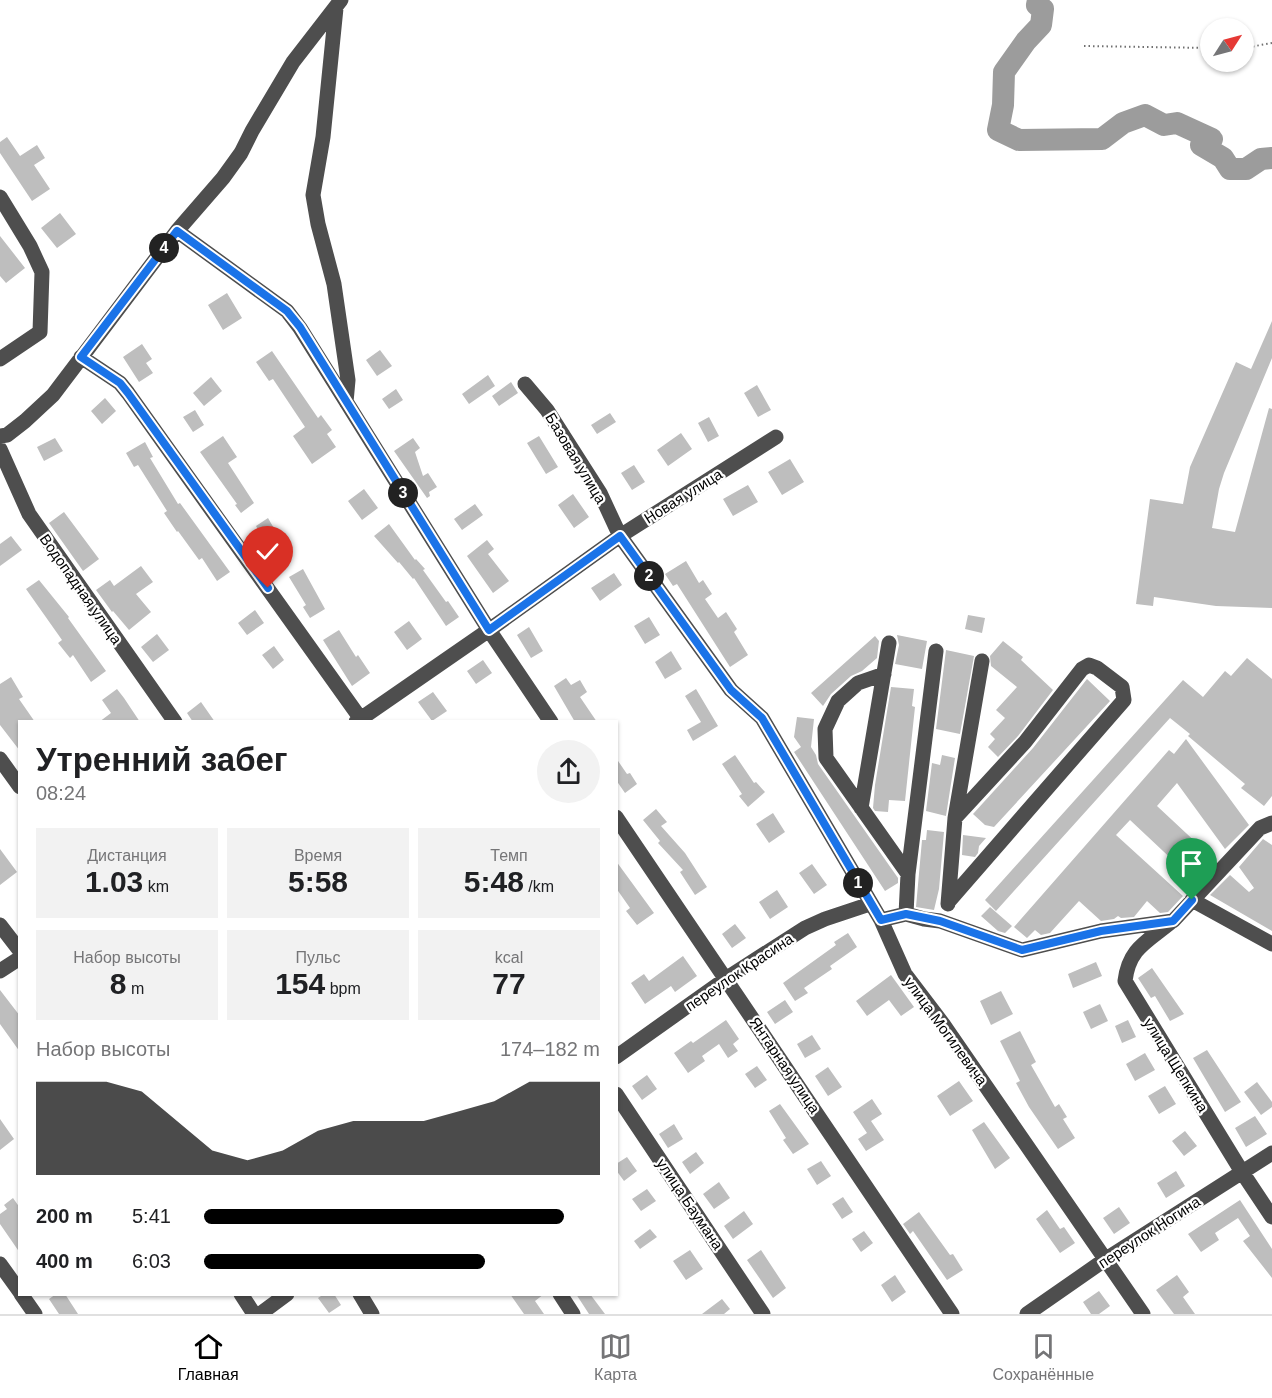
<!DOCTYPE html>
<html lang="ru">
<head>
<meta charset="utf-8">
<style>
	:root { --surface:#fff; --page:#f2f2f2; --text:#202124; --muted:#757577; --line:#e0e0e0; --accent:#000 }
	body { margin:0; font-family:Arial,sans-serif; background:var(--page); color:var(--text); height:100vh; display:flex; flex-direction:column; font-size:22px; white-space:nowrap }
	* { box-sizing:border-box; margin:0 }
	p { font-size:20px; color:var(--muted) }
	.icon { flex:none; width:33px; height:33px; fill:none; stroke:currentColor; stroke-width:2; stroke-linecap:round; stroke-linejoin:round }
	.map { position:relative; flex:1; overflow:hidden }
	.panel { position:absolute; left:18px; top:720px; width:600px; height:576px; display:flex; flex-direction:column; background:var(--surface); border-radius:0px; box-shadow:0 2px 4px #0004 }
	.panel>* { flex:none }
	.needle { width:39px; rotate:54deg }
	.fabs { position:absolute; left:1200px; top:18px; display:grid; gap:12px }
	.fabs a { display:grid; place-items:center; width:54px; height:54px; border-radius:50%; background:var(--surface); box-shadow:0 2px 4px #0004; font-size:30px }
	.pin { position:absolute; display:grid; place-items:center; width:51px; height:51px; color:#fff; margin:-62px -26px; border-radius:50% 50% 50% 0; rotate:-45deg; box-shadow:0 0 6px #0007 }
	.pin .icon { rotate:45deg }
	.km { position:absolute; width:30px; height:30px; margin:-15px; border-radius:50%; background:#222; color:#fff; font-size:16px; line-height:30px; text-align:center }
	.round { display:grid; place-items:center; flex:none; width:63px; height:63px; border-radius:32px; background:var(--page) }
	.head { display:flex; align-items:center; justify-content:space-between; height:102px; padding:0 18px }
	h1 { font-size:33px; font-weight:700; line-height:45px }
	.metrics { display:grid; grid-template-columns:repeat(3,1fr); gap:9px; height:102px; padding:6px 18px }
	.metrics div { display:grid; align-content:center; border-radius:0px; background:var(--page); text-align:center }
	.metrics b { font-size:30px; font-weight:700 }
	.metrics small { font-size:16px; font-weight:400 }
	.metrics p { font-size:16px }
	.chart { height:168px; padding:12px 18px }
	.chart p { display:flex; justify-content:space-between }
	.chart svg { width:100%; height:108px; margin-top:6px; fill:var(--accent); opacity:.7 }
	ul { padding:0 18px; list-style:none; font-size:20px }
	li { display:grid; grid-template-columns:96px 72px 1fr; align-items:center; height:45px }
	li i { height:15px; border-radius:8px; background:var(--accent) }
	.tab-bar { display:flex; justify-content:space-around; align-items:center; height:84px; border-top:2px solid var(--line); background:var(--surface); font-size:16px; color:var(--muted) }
	.tab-bar a { display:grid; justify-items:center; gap:3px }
	.tab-bar .selected { color:var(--accent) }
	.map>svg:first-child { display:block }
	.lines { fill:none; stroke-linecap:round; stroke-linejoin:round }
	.river { stroke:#9c9c9c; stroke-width:22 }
	.building { fill:#bebebe }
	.path { stroke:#707070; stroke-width:2; stroke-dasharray:1.5 3; stroke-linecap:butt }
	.minor { stroke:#4e4e4e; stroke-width:15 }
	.route-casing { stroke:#fff; stroke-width:12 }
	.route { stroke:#1a73e8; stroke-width:8 }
	.labels { text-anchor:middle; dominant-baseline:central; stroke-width:4.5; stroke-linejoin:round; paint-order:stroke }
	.street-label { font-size:15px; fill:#000; stroke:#fff }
</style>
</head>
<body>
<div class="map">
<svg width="1272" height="1314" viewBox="0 0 1272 1314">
	<rect width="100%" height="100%" fill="#fff"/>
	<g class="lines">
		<path class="river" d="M1038,0L1037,5L1043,9L1041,25L1026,41L1004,72L1003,105L998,130L1019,140L1102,139L1123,123L1145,115L1164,125L1177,123L1212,139L1201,145L1223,158L1230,169H1246L1261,159L1272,158"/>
	</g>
	<path class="building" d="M7,137L20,156L37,145L45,158L34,165L50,189L32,201L0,153V142Z
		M60,213L76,234L57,248L41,228Z
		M0,236L25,268L6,283L0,276Z
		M227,293L242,318L223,330L208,305Z
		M1272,321V358L1224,473L1219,489L1212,528L1235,532L1269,408L1272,409V608L1216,606L1154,597L1153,606L1136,604L1150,499L1183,504L1190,467L1236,362L1251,369Z
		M142,344L152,359L146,363L153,373L139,382L123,357Z
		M380,350L392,366L377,376L366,360Z
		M272,351L318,418L321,415L332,430L327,434L336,447L312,464L293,436L305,427L273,379L269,381L256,362Z
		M488,375L495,386L469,404L462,394Z
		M211,377L222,391L204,406L193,393Z
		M511,382L518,393L499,406L492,396Z
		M757,385L771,410L758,417L744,393Z
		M396,389L403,400L389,409L382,399Z
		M105,398L116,411L102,424L91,411Z
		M195,410L204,425L193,432L183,417Z
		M610,413L616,422L597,434L591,425Z
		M709,417L719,436L708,442L698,423Z
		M681,433L692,449L668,466L657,450Z
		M223,436L237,457L228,463L254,503L241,513L235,505L237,504L200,452Z
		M539,436L558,467L546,474L527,443Z
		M55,438L63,451L44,461L37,447Z
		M413,438L420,448L415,452L423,476L428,473L437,487L429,492L430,496L427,498L394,451Z
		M145,442L153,457L150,458L178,504L180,503L230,572L217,581L202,558L199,560L178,531L177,532L164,513L167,511L138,465L134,467L126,453Z
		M790,459L804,482L782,495L768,472Z
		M634,465L645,482L632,490L621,473Z
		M748,485L758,502L733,516L723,499Z
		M364,489L378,508L362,520L348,501Z
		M573,494L589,517L574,528L558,505Z
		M475,504L483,515L462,530L454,519Z
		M64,512L99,559L83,571L49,523Z
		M268,518L283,544L271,552L256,526Z
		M389,524L415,560L416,559L425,569L423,570L446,602L448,601L459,617L446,626L414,578L413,579L399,562L398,563L374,536Z
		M11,536L22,550L0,566V544Z
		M487,540L494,549L488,554L509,581L493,593L467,556Z
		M686,561L699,583L703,580L712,594L705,599L718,618L726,612L737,629L734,632L748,655L730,667L677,584L673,586L665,574Z
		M141,566L153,582L136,594L151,612L129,630L113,611L112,612L96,590L110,580L114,586Z
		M303,569L325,609L310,618L303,607L306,605L289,577Z
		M614,573L622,585L600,601L591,588Z
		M39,580L69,617L68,618L106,671L91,682L73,655L70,658L58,643L62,640L26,589Z
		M255,610L264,623L247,635L238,623Z
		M968,615L985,618L982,633L965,629Z
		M649,617L660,635L645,644L634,626Z
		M409,621L422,639L407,650L394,632Z
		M529,627L543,651L531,658L517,635Z
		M339,630L356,657L358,655L370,673L352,686L323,640Z
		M157,634L169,650L153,662L141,647Z
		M897,635L927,641L922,669L895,664L899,645Z
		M875,636L879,641L877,658L862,671L851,676L831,694L823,706L811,693Z
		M1003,641L1023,657L1021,660L1053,690L1018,736L998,757L988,747L995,739L990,734L1005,718L996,710L1017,687L991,666L990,656Z
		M274,646L284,660L273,669L262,655Z
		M946,650L974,656L960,734L936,729Z
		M671,651L682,669L665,679L655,662Z
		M1247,658L1272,679V796L1264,806L1241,788L1245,784L1188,736L1190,734L1170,718L996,911L985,900L1183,680L1203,697L1225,671L1231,676Z
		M483,660L492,673L476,684L467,671Z
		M11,677L23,697L19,699L35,722H20V751L0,725V684Z
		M566,678L571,685L580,680L587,692L580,697L597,722H575L554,686Z
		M1087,679L1110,701L994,827L985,825L973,814L1033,748Z
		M891,687L914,689L912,706L915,707L905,801L889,800L888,812L875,811L873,808L875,785Z
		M117,689L124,698L140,722H99L111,713L102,700Z
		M696,689L718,726L693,741L687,730L701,722L685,696Z
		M433,692L447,711L432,721L418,702Z
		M201,702L215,722H193L187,713Z
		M797,717L814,719L811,747L816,755L818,764L898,878V883L885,891L794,752L801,747L794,737Z
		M1186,739L1249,825L1225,849L1177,783L1157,806L1216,861L1196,882L1130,820L1116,835L1183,896L1168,912L1160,913L1147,901L1134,917L1121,918L1118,916L1114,919L1101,921L1079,901L1050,933L1041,935L1035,930L1027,938L1014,927L1169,750L1174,754Z
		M735,755L754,783L756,782L765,792L748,807L739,796L742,794L722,764Z
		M942,755L955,758L946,816L926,811L932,763L940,765Z
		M616,758L627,774L630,773L637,784L625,793L616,780Z
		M656,809L667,822L661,826L685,853L707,887L695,895L680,872L683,870L658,843L660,841L643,820Z
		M773,813L785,832L769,843L756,824Z
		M927,830L944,832L939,889L934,910L916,907L922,840H926Z
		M963,835L986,838L979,846L978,853L975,857L962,855Z
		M1263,839L1272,845V931L1210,895L1230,875L1249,892L1254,888L1239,867Z
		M0,849L17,872L0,885Z
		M616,861L654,913L637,925L626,911L630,908L616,888Z
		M812,864L827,885L814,894L799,873Z
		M777,890L788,907L770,919L759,902Z
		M990,907L1012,926L1005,933L998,931L981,916Z
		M735,924L746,938L732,948L722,934Z
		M848,933L857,947L830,966L832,969L804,988L808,993L795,1001L783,983L836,945L834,942Z
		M683,956L697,976L675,992L671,986L645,1004L631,983L644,974L649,981Z
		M1096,962L1102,976L1073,988L1068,974Z
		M1152,968L1184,1014L1170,1021L1155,996L1151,998L1138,978Z
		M891,975L914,1007L901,1016L889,1000L867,1016L856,1001Z
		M0,990L20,1016V1052L0,1024Z
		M1001,991L1013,1014L991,1025L980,1001Z
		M785,1000L793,1012L775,1024L767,1012Z
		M1100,1004L1108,1021L1091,1029L1083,1012Z
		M726,1020L739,1039L733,1044L738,1051L728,1058L719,1044L702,1056L705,1061L688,1073L674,1053L691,1041L693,1043Z
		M1128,1020L1136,1037L1122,1043L1115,1026Z
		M1020,1031L1036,1062L1031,1065L1055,1107L1059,1104L1067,1117L1063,1119L1075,1138L1058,1149L1029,1107L1016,1083L1020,1081L1000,1041Z
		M812,1035L821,1049L805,1058L797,1044Z
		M1207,1050L1241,1102L1225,1112L1193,1058Z
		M1145,1053L1155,1070L1135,1081L1126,1064Z
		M757,1066L767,1080L755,1088L745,1074Z
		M828,1067L842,1087L828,1096L815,1076Z
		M647,1075L657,1089L642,1100L632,1086Z
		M959,1081L973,1101L950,1116L937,1096Z
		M1257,1082L1272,1102V1107L1261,1115L1244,1092Z
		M1165,1086L1176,1104L1159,1114L1148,1096Z
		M872,1099L882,1114L871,1121L884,1140L866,1151L858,1139L867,1133L853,1112Z
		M780,1104L809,1144L793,1154L783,1140L786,1138L769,1111Z
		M1255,1116L1267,1134L1246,1147L1235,1128Z
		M0,1119L14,1139L0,1150Z
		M984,1122L1010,1158L995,1169L972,1130Z
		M674,1124L683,1139L668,1148L659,1134Z
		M1185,1131L1197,1146L1184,1156L1172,1141Z
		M696,1152L704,1163L690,1174L682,1162Z
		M627,1157L637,1171L624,1181L616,1170V1164Z
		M821,1161L831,1176L817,1185L807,1169Z
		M1176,1171L1185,1186L1166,1198L1157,1183Z
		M719,1182L730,1198L714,1209L703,1194Z
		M647,1189L656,1201L641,1211L632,1199Z
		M843,1197L853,1212L842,1219L832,1204Z
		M13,1198L20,1208V1253L0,1224V1214L7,1209L4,1205Z
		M1240,1200L1272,1249V1278L1243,1241L1250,1236L1238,1218L1215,1233L1219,1240L1201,1252L1188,1234Z
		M1119,1207L1130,1223L1114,1234L1103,1218Z
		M1047,1210L1060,1229L1064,1227L1075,1243L1060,1253L1036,1219Z
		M744,1211L753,1224L733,1239L724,1226Z
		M919,1212L950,1255L953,1254L963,1270L947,1280L913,1231L910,1234L903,1224Z
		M650,1229L657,1237L640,1249L634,1241Z
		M864,1231L873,1243L861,1252L852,1239Z
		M690,1250L703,1269L686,1280L673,1261Z
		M761,1250L786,1288L773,1298L747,1260Z
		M895,1275L906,1292L892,1302L881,1285Z
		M1177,1275L1189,1292L1183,1297L1195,1314H1174L1156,1290Z
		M1099,1291L1110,1306L1099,1314H1091L1083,1302Z
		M56,1294H65L78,1314H59L49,1299Z
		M324,1294H334L341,1305L329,1313L318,1298Z
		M510,1294H544L535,1301L544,1314H524Z
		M576,1294H590L605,1314H589Z
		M722,1299L730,1309L724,1314H702Z"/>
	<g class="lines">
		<path class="path" d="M1084,46L1210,48
			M1244,48L1272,43"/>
		<path class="minor" d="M336,8L323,137L313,195L318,224L334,284L348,380L346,402
			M0,197L30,246L42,272L40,332L0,359
			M177,231L287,311L300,328L489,630L551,722
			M81,357L120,383L128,393L363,722
			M525,384L547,410L600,493L620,536L731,690L762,718L881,920L905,974L943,1024L1143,1314
			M0,436L7,435L25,421L53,395L177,231L223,178L241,153L252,131L293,62L341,0
			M0,449L29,514L175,722
			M884,674L858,683L838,701L825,729L826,758L908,874
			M356,722L489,630L620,536L776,437
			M0,759L20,787
			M861,808L889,643
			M616,817L952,1314
			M1192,900L1272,944
			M949,901L1124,700L1122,687L1097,668L1089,665L1082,669L1025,742L955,818
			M948,904L955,818L982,661
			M906,914L908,874L936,651
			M881,920L906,914L924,919L940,921L1022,950L1101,931L1173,921L1260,828L1272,823
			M1171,922C1147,942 1129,948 1125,981L1242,1172L1272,1217
			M0,925L20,951
			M0,971L20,958
			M616,1057L727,978L805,928L825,919L870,904
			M616,1094L763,1314
			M0,1264L20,1292
			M21,1294L35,1314
			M241,1294L254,1314
			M360,1294L372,1314
			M560,1294L573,1314
			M260,1314L287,1294
			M1027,1314L1106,1259L1272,1153"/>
	</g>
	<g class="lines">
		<defs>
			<path id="route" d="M268,588L128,393L120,383L81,357L177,231L287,311L300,327L489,630L620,536L731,690L762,718L881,920L906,914L940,921L1022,950L1101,931L1173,921L1192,900"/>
		</defs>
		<use href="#route" class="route-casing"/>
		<use href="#route" class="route"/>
	</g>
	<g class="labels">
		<g class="street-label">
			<text transform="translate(576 458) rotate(59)">Базовая улица</text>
			<text transform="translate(683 496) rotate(-32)">Новая улица</text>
			<text transform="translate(81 589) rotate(55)">Водопадная улица</text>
			<text transform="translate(739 972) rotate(-34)">переулок Красина</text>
			<text transform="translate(946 1031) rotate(54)">улица Могилевича</text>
			<text transform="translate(785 1065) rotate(56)">Янтарная улица</text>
			<text transform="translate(1176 1065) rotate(58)">улица Щепкина</text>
			<text transform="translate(690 1204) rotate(56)">улица Баумана</text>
			<text transform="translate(1149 1232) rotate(-33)">переулок Ногина</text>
		</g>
	</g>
</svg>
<div class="fabs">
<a><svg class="needle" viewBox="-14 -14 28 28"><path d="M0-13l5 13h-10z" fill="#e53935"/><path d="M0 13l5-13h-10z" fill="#757577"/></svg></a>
</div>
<div class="pin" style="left:1192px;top:900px;background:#1e9e55"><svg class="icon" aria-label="arrive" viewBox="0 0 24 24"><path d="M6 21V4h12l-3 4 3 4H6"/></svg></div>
<div class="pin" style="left:268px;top:588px;background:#d93025"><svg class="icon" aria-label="check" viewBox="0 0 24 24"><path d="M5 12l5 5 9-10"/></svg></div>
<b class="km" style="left:858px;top:883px">1</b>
<b class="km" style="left:649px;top:576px">2</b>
<b class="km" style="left:403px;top:493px">3</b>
<b class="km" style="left:164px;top:248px">4</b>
<section class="panel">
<div class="head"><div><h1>Утренний забег</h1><p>08:24</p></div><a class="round"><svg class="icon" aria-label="share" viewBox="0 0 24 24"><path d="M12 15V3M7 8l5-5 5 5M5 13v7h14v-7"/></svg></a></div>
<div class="metrics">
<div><p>Дистанция</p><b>1.03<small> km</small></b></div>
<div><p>Время</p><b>5:58</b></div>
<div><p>Темп</p><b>5:48<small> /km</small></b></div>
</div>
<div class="metrics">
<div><p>Набор высоты</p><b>8<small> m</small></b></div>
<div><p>Пульс</p><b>154<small> bpm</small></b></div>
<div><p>kcal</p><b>77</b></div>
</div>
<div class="chart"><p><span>Набор высоты</span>174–182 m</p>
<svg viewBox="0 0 160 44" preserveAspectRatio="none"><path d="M0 44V6L10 6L20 6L30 10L40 22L50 34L60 38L70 34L80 26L90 22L100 22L110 22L120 18L130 14L140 6L150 6L160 6V44z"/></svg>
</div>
<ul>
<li><b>200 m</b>5:41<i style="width:91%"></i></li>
<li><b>400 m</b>6:03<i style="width:71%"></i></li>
</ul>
</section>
</div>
<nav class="tab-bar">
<a class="selected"><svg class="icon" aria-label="home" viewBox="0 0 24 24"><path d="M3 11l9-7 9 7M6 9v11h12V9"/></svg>Главная</a>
<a><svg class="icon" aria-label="map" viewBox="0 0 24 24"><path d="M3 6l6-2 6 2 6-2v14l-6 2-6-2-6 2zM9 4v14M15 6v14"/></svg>Карта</a>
<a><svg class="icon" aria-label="saved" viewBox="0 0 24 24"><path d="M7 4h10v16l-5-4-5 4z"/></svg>Сохранённые</a>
</nav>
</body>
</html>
